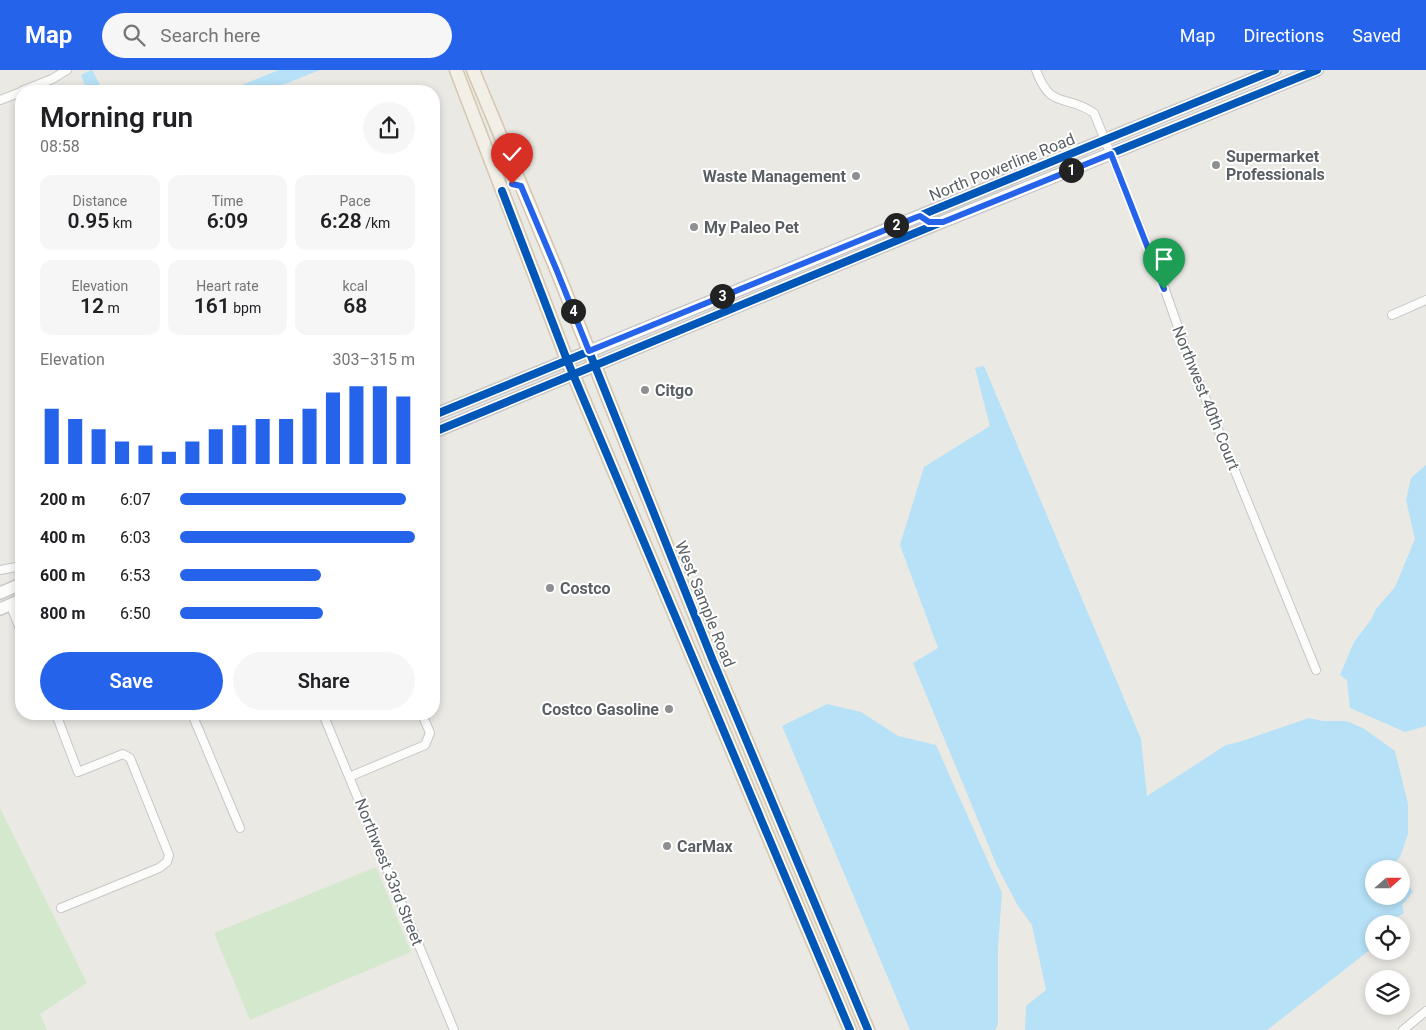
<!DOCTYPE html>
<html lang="en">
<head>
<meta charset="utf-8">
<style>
	:root { --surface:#fff; --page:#f6f6f6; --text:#202124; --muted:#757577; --accent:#2563eb }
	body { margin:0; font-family:Roboto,sans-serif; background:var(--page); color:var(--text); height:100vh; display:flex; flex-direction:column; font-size:19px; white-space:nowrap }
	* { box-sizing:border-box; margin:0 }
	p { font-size:16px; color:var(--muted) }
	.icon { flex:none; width:28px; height:28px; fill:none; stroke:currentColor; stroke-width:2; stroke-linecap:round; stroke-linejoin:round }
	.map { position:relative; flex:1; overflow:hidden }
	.side { position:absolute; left:15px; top:15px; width:425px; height:635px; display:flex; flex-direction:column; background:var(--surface); border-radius:20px; box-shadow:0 2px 8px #0003 }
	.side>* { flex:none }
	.needle { width:32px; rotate:69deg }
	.fabs { position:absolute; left:1365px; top:790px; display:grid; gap:10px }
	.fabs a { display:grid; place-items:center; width:45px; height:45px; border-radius:50%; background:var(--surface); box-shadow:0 2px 8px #0003; font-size:25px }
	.pin { position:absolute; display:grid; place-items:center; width:42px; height:42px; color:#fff; margin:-51px -21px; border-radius:50% 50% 50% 0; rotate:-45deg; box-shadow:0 0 5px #0007 }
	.pin .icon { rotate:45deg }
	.km { position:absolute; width:25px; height:25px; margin:-12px; border-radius:50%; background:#222; color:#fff; font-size:14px; line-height:25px; text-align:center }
	.round { display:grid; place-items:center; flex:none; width:52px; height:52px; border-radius:26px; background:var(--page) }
	.overview { display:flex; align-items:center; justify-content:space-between; height:85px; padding:0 25px }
	h1 { font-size:28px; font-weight:600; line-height:38px }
	.figures { display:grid; grid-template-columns:repeat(3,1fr); gap:8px; height:85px; padding:5px 25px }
	.figures div { display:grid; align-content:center; border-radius:12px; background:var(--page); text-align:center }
	.figures b { font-size:21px; font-weight:600 }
	.figures small { font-size:14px; font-weight:400 }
	.figures p { font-size:14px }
	.chart { height:140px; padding:10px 25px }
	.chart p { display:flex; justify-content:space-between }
	.chart svg { width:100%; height:90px; margin-top:5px; stroke:var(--accent); stroke-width:6 }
	.cta { display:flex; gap:10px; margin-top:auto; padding:10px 25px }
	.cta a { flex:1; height:58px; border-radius:30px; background:var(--accent); color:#fff; font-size:20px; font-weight:600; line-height:58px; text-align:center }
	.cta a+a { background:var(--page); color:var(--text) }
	ul { padding:0 25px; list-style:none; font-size:16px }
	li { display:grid; grid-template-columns:80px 60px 1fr; align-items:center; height:38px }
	li i { height:12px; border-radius:6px; background:var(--accent) }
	header { display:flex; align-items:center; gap:30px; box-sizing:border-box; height:70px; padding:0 25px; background:var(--accent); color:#fff }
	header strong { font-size:24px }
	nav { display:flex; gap:28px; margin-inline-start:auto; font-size:18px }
	.search { width:350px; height:45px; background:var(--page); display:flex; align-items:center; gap:12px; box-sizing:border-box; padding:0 18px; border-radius:28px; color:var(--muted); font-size:19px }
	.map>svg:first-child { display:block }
	.green { fill:#d3e8cd }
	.water { fill:#b6e1f7 }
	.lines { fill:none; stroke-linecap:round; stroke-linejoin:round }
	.minor-casing { stroke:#c7c7c7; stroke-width:10 }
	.secondary-casing { stroke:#c8c8c8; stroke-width:14 }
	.primary-casing { stroke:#d4c7b0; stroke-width:15 }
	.minor { stroke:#fcfcfb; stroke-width:8 }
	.secondary { stroke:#fcfcfb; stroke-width:11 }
	.primary { stroke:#f2efe7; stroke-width:12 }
	.cycleway-casing { stroke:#fff; stroke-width:11 }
	.cycleway { stroke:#0057b8; stroke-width:8 }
	.route-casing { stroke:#fff; stroke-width:10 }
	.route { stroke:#2563eb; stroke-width:6 }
	.poi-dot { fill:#8d8f90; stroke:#fff; stroke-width:2 }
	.labels { text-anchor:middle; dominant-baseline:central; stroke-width:4; stroke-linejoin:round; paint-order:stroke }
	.poi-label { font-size:16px; font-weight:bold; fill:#5a5f63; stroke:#fff; text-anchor:start }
	.street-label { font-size:16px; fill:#5a5f63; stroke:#fff }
</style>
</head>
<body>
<header>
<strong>Map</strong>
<div class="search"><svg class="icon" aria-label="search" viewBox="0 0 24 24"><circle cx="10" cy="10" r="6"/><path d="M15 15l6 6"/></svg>Search here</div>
<nav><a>Map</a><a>Directions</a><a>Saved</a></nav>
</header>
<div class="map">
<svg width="1426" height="960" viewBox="0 0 1426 960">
	<rect width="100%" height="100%" fill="#ebe9e4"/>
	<path class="green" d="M0,738L87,913L40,944L47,960H0Z
		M376,797L411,882L250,950L214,863Z"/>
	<path class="water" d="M91,0L93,1L103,21H87L81,5Z
		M279,0H320L267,21H227Z
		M984,296L1141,669L1147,726L1226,675L1239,672L1309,648L1323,651H1346L1363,658L1395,681L1408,734V764L1400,787L1389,799H1374V826H1401V807L1403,806L1413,822L1402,835L1404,843L1386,854H1374V869L1371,879L1267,960H1025L1026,936L1046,920L1032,855L1018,836L997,796L913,593L938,578L900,475L924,397L990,356L975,298Z
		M1426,395V656L1405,662L1350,638L1347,610L1340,605L1354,572L1371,550L1376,539L1395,517L1415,469L1406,430L1411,408Z
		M827,634L861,642L898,666L936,675L1002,823L998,877V954L995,960H910L782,656Z"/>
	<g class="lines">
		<defs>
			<path id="minor" d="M1036,0C1051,41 1065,23 1094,43L1164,217L1187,283L1316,600
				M22,21L52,9L67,0
				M0,30L21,22
				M1392,245L1426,230
				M0,500L21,496
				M10,534L21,561
				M56,644L78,702L123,684L130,688L169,785L167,792L159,798L61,838
				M192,644L240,758
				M323,644L454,960
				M349,707L425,675L430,663L422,644
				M1403,960L1426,941"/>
			<path id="secondary" d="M434,345L1275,0
				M434,362L932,156L1317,0
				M0,523L21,514
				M0,539L21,530"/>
			<path id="primary" d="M456,0L567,290L850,960
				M473,0L557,201L713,591L868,960"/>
		</defs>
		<use href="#minor" class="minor-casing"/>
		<use href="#secondary" class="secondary-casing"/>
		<use href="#primary" class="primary-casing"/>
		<use href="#minor" class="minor"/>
		<use href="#secondary" class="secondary"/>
		<use href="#primary" class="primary"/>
		<defs>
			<path id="cycleway" d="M521,116L557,201L713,591L868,960
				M502,121L567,290L850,960
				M434,345L1275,0
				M434,362L932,156L1317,0"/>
		</defs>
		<use href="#cycleway" class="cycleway-casing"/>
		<use href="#cycleway" class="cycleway"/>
	</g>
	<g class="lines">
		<defs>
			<path id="route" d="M512,114L521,116L557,201L589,281L917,147L920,146L929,152H943L1111,84L1164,219"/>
		</defs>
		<use href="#route" class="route-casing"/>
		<use href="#route" class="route"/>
	</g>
	<g class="poi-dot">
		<circle cx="1216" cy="95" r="5"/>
		<circle cx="856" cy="106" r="5"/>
		<circle cx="694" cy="157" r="5"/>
		<circle cx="645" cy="320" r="5"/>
		<circle cx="550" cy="518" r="5"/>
		<circle cx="669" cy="639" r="5"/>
		<circle cx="667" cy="776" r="5"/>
	</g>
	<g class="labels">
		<g class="poi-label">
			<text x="1226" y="86">Supermarket<tspan x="1226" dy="18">Professionals</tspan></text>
			<text x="846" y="106" text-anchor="end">Waste Management</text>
			<text x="704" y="157">My Paleo Pet</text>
			<text x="655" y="320">Citgo</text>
			<text x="560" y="518">Costco</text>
			<text x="659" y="639" text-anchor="end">Costco Gasoline</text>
			<text x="677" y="776">CarMax</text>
		</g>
		<g class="street-label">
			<text transform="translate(1002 97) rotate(-22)">North Powerline Road</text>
			<text transform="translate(1206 328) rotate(68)">Northwest 40th Court</text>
			<text transform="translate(705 534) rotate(68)">West Sample Road</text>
			<text transform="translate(389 802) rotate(68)">Northwest 33rd Street</text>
		</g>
	</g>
</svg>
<div class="fabs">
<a><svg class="needle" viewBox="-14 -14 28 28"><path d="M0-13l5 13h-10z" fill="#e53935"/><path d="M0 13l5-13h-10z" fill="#757577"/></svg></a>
<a><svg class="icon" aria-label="locate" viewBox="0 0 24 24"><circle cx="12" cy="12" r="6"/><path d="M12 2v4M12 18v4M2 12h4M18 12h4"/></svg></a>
<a><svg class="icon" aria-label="layers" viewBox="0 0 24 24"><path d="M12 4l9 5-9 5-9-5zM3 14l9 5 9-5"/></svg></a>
</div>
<div class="pin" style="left:1164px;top:219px;background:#1e9e55"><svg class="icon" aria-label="arrive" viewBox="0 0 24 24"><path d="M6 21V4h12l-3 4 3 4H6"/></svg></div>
<div class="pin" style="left:512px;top:114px;background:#d93025"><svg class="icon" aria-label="check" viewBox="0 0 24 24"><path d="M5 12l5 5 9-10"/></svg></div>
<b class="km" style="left:1071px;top:100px">1</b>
<b class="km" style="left:896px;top:155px">2</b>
<b class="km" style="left:722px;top:226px">3</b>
<b class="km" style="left:573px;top:241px">4</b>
<section class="side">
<div class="overview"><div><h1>Morning run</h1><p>08:58</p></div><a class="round"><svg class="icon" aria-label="share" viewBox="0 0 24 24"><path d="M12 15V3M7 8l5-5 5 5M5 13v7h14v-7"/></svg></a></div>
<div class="figures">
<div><p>Distance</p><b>0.95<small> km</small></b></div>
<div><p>Time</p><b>6:09</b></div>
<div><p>Pace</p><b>6:28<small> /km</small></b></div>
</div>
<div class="figures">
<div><p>Elevation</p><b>12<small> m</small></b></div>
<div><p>Heart rate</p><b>161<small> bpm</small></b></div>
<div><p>kcal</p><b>68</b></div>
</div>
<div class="chart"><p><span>Elevation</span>303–315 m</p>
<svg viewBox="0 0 160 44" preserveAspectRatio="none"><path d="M5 44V17M15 44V22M25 44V27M35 44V33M45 44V35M55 44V38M65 44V33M75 44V27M85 44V25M95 44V22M105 44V22M115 44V17M125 44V9M135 44V6M145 44V6M155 44V11"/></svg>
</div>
<ul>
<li><b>200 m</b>6:07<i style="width:96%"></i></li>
<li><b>400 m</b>6:03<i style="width:100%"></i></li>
<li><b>600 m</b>6:53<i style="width:60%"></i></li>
<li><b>800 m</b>6:50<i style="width:61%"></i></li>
</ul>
<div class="cta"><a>Save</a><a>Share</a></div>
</section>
</div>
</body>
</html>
